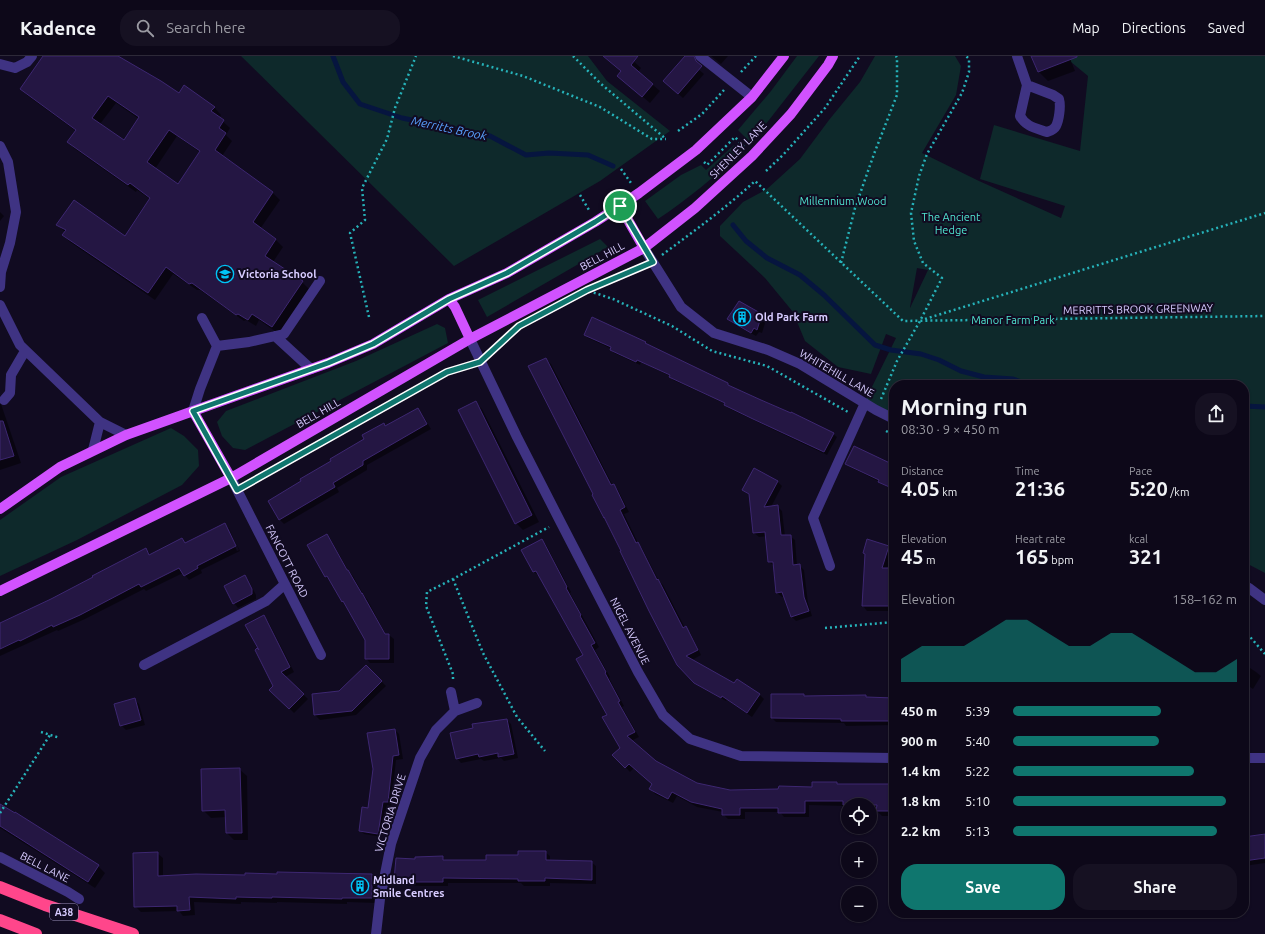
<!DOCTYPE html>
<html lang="en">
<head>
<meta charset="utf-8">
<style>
	:root { --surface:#0d0819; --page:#161122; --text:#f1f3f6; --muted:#9a9aa2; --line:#2d2938; --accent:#0f766e }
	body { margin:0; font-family:Ubuntu,sans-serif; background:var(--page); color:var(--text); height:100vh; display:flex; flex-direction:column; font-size:15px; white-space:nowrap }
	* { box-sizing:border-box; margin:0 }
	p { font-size:13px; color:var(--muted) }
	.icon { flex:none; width:22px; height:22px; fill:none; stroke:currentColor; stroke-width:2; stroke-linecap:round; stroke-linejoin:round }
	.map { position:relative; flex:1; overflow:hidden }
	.sheet { position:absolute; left:889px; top:324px; width:360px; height:538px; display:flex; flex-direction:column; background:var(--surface); border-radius:16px; box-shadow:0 1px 3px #0004,0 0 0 1px var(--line) }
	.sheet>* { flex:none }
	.controls { position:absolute; left:841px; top:742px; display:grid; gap:8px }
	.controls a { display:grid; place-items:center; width:36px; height:36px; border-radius:50%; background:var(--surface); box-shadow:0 1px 3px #0004,0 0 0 1px var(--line); font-size:20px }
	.pin { position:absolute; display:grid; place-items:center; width:34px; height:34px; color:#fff; margin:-17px; border:2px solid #fff; border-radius:50%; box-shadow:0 1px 4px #0007 }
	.round { display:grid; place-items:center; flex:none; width:42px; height:42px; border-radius:16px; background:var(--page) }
	.summary { display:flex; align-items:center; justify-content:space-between; height:68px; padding:0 12px }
	h1 { font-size:22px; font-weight:600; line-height:30px }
	.metrics { display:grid; grid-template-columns:repeat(3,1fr); gap:6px; height:68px; padding:4px 12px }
	.metrics div { display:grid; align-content:center }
	.metrics b { font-size:20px; font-weight:600 }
	.metrics small { font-size:11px; font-weight:400 }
	.metrics p { font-size:11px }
	.chart { height:112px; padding:8px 12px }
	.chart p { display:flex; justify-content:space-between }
	.chart svg { width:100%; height:72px; margin-top:4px; fill:var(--accent); opacity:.7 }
	.primary-button { display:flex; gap:8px; margin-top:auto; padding:8px 12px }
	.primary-button a { flex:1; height:46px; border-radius:16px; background:var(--accent); color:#fff; font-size:16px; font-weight:600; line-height:46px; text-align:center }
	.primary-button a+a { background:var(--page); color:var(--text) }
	ul { padding:0 12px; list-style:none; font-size:13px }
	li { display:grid; grid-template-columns:64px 48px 1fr; align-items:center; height:30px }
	li i { height:10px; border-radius:5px; background:var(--accent) }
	header { display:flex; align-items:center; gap:24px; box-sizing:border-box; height:56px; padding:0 20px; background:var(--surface); border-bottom:1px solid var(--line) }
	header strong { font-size:19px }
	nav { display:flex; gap:22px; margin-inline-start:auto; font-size:14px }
	.search { width:280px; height:36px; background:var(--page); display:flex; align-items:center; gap:10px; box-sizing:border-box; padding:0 14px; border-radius:16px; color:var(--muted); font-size:15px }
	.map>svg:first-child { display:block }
	.green { fill:#0e292b; fill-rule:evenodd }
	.shadow { fill:#0007; fill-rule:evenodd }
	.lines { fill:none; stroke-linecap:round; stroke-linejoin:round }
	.stream { stroke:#06153f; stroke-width:5 }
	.building { fill:#241643; stroke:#3d2771; fill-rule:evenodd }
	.path { stroke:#26b2b9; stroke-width:2.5; stroke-dasharray:2 3; stroke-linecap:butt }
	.minor { stroke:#3f3383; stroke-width:10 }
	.major { stroke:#d152ff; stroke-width:10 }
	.highway { stroke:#ff468b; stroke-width:12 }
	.route-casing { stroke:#fff; stroke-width:8 }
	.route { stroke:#0f766e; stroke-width:5 }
	.labels { text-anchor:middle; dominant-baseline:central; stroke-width:4; stroke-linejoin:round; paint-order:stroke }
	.shield { fill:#110b21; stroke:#9c91bc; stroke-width:1 }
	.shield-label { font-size:10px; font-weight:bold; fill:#d7cbff }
	.street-label { font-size:11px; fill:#d7cbff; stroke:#110b21 }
	.park-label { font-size:11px; fill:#50e6d1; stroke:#110b21 }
	.poi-label { font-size:11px; font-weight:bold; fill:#d7cbff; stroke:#110b21; text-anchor:start }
	.water-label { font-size:12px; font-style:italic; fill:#59a1ff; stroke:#110b21 }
</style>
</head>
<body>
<header>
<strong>Kadence</strong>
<div class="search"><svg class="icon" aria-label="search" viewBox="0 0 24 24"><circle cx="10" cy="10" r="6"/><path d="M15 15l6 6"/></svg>Search here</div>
<nav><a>Map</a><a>Directions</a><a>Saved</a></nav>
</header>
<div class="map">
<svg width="1265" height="878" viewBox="0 0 1265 878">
	<rect width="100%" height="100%" fill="#110b21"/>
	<path class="green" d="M241,0H588L607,25L670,75L600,125L454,210Z
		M797,0H819L751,87L738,74L771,35Z
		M875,0H955L961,10L956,39L922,97L979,125L1061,162L1065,150L980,123L994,69L1080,95L1088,20L1071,6L1070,0H1265V517L1244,506V329H894V361L866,343L896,282L886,278L871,318L838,311L805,285L793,256L765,222L720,180V170L743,146L767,133L800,103L829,64L860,26ZM917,212L928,214L910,252V251Z
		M734,89L739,93L740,97C714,121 687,144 658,163L645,145L681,119L701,109L706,114Z
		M600,183L608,191L487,261L478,244Z
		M437,268L445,272L448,287L245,394L233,392L222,380L217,366L226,355L356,305Z
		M171,372L184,380L198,394L199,410L182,429L77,484L0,520V464L61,421Z"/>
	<path class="shadow" d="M44,0H116L179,38L214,51L221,59L219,62L230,72L226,79L232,85L222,100L273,137L280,144L260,173L276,184L283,191L273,206L302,226L309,233L279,278L259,264L256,270L246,264L244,265L200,234H197L173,218L155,244L70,186L63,179L65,176L58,169L125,182L150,143L137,134L136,136L75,93L68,86L76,75L28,40L21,33ZM116,47L139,63L124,85L100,68ZM177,80L201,97L178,129L155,113Z
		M604,0H628L641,12L638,16L660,35L650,47L618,20L622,16Z
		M711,0H728L721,8Z
		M1032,0H1069L1075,15L1048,25L1039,16Z
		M685,2L704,18L683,42L669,30Z
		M0,156L4,160L0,165Z
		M761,259L766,264L762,277L759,276L756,280L732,267L728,263Z
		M585,278L645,287L648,290L728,328L731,331L791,357L833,378L837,381L827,399L728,352L725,349L726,348L673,324L670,320L641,306L640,309L614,297L611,294L612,293L588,282Z
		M546,303L551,308L613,430L614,429L618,434L629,456L624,458L639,489L642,492L659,525L663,529L685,572L690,576L701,599L692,604L734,629L759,638L764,643L752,661L727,644L726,645L700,631L678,608Z
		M0,345L21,407L0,414Z
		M475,346L482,353L539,466L523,474L516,467Z
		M417,353L422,358L431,373L367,409V414L337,432L339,436L284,468L280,464L269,445L303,425L365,383L384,368L386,371Z
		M854,391L894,409V434L883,428L880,426L850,411L846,408Z
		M778,426L782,430L771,451L777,450L782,455L785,480H790L795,484L797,510L799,509L804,514L808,547L812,560L796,565L792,561L785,541H782L777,537L774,510L769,506L767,480L759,481L754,477L750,440L743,434Z
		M225,468L229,473L240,495L201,514L202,517L189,524L183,517L146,535L144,533L85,563L58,575L57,574L0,600V567L51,544L146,494L151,499L182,483L186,487ZM226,472H229L239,494L237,495Z
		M327,479L331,484L349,516L353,520L364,540L367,543L386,579H389L394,583V607H370L366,602V584L346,548L343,545L331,525L326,521L309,489Z
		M542,484L546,489L571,536L570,537L599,591L595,594L610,621L609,622L624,650L622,651L639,681L631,685L656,706L697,728L730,735L779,734L838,729H894V760H882L877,755H870V749H848V753L844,750L809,749V761H784L780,756H745V763H728L723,758V756L697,751L677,740L673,747L655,738L651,733L653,728L634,712L630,716L614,699L621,692L584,600L540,520H539L534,516L522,495Z
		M888,491L893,496L887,513H891L894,516V555H867L863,550L866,499L864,497Z
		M245,520L249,525L256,539V543L238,552L234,547Z
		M263,560L268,565L294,616L285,621L308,643L294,657L271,634L275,630L263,598Z
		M1244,608L1256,616L1261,620L1253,633L1244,627Z
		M366,610L386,630L356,659L320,664L315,659L313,639L340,636Z
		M804,639L806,641L866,640L867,642L894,643V669L846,670L844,667L776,666L772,662Z
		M134,643L139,648L145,669L126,674L121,669Z
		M507,664L511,668L518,702L504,705L501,702L484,705L481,703L461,707L457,702L474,673Z
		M395,674L399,678L403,703L396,704L391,750L387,749L382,781L364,778L360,774L369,753Z
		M239,713L247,720L248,784H234L227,777L226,761L211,762L203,754Z
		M0,749L98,810L105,817L95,832L0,772Z
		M1265,777V807L1244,810V782L1260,780V778Z
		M545,796L550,800V805L591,806L596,810V828L550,827V830H524L521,827H448V830H421L399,829L395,824L416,804L443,802L446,805H487Z
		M157,797L163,802V821L371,819L376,824V847L347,846V848L277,846V847L241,846V848L194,846L195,859L183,860L179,855L141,856L135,850Z"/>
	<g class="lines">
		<path class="stream" d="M333,0L343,26L360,48L402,62L490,80L526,99L549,97L588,99L613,110
			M733,169L746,185L767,202L800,219L824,239L875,289L891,294L921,298L939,304L961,315L984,321L1013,323L1030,329
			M1244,350L1265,351"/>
	</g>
	<path class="building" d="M43,0H118L161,25L179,37L184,29L215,51L211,55L224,64L219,72L226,77L215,94L273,136L253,166L276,183L265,200L303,225L272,271L252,258L248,264L238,258L236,259L192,227L189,228L166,211L148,237L62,179L66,174L56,169L74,144L125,180L150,142L130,127L128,129L67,86L76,74L20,33ZM108,40L139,61L124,84L92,62ZM169,74L200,95L178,128L147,106Z
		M603,0H638L631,9L653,28L642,41L617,20L621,15Z
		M685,0H694L696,5L702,10L678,38L663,25Z
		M1031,0H1077V1L1038,16Z
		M739,245L762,258L757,274L754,272L751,277L727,263Z
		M592,261L646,286L645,287L728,327V329L761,344L791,357V356L834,377L824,396L753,363L724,349L725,347L669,321L670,319L637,304L636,306L610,294L611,291L584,279Z
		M546,302L611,429L614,428L625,451L620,454L636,487L638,486L657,524L658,523L683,572L686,570L698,594L686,600L734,627L737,623L760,638L747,657L722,640L721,642L694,627L677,609L649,555L620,495H621L604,461V462L592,439L593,438L528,310Z
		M476,345L532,459L515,468L458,354Z
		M418,352L427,368L363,405V409L333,427L335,431L279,464L268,445L301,425L300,423L331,405L330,403L364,383L362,379L384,367L385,370Z
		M0,365H3L14,400L0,404Z
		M854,390L894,409V433L878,426L879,424L845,408Z
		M754,412L778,425L764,451L778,449L781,479H791L793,509L800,508L804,541L809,555L791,561L782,536L776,537L773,506H768L765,476L753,477L749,438L742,434Z
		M225,467L236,490L197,510L198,512L184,520L179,512L141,531L139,528L80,559L53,571L52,569L20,585L19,584L0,593V567L51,543L93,521L92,520L146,492L149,499L182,482L185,487Z
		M327,478L347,514H348L362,538V537L385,578H389V603H365V584L343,545L342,546L327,520L325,521L307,489Z
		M542,483L567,531L566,532L581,559L580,560L595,587L591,589L606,616L605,617L620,645L618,646L635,676L627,680L656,705L697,727L730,734L778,733L779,730L812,731V726H837V728H894V755H876L877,749H843V745H805V757H778V752H740V759H722V753L691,746L672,736L668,743L649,733L652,728L629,708L625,712L612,699L620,692L602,661L607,659L576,603L583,599L536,515L533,516L521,494Z
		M867,483L889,490L882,512H892L890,550H862L865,498L863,497Z
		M245,519L252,533V538L233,548L224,530Z
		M264,559L290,611L281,616L304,638L289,653L269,634L273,630L255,594L257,592L259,594L245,569Z
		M366,609L382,625L352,655L314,659L312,638L339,635Z
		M771,638H804V640L866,639V641L894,642V665H841V663L771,662Z
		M135,642L141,664L120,670L114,648Z
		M507,663L514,698L498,701V697L479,701L478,698L456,703L450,677L473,672L472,668Z
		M395,673L399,699L393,700L388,746H383L378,778L359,775L362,751L368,752L373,713L367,677Z
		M240,712L242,777H226L225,754L202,755L201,713Z
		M0,748L15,757V756L99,809L88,826L0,770Z
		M1265,778V802L1244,805V781Z
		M518,795H546V804L592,805V824L545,822V825H518V823L443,822V826H416L394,824L396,802L415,803V801L443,800V804H486V799H518Z
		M158,796V820L196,818L245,819V817L277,818V816L372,818V842H342V843L272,841V842L236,841V843L189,841L190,854L177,855V850L134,851L133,797Z"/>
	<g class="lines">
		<path class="path" d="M453,0L523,20L600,51L652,83H666
			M573,0L600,27L666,83
			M741,16L756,0
			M678,75L702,58L724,34
			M704,106L707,109L735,81L744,91
			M621,113L631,127
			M766,115L783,99L825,52L860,0
			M580,139L589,154
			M662,199C694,175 726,152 755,125L903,265L1265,260
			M841,207L855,152L874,98L897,39V2L896,0
			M589,235L613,243L672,270L712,295L767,310L848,356
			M369,261L350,177L365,164L362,132L387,83L395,52L416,0
			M925,263L1265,157
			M490,297L510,278
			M881,343L897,305L920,265L942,222L923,207L914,185L911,157L919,120L927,98L962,37L969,16V3L966,0
			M886,375L894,379
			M332,381L447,317L469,309
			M453,523L483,597L517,661L545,695
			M825,572L894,566
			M1244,574L1265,598
			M453,623V618L426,550L427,536L453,523L549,471
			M41,676L60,682
			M0,757L50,679"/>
		<path class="minor" d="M700,0L752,41
			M1017,0L1027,29L1020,60C1026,71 1036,72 1047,76C1050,75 1054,74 1056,70C1059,64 1061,50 1059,43L1053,39L1027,29
			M0,8L15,12L27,6L32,0
			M0,90L8,106L16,156L10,187L1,216L0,231
			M644,192L681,251L714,277L768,294L800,308L876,354L894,363
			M0,249L20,289L100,366L126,379
			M275,280L311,313
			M470,283L517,381L560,465L638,616L663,659L690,683L741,700L894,702
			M217,290L249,286L284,278L320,225
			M4,344L10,337L11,319L25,295
			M193,355L200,333L217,290L202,262
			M93,394L100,366
			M231,422L321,599
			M830,510L813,462L865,347
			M1244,529L1249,532L1265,544
			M144,609L266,545L285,528
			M451,636L455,655
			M1244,702H1265
			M0,801L68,836L79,843
			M376,878L380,843L391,788L420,702L436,674L455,655L477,647"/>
		<path class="major" d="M620,150L644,192
			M449,243L455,251L470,283
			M193,355L231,422
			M0,453L60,411L126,379L328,307L373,288L449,243L507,217L595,166L620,150L639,137L696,94L752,41L784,0
			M0,535L231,422L470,283L644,192L695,152L752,100L791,58L828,9L833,0"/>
		<path class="highway" d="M0,831L45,849L133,878
			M0,864L36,878"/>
	</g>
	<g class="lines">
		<defs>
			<path id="route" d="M620,150L653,206L587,234L519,270L480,306L447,316L237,434L193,355L328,307L373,288L449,243L507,217L595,166Z"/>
		</defs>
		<use href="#route" class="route-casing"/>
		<use href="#route" class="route"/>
	</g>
	<defs>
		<symbol id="school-ring" viewBox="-11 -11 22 22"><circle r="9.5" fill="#110b21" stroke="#00c4f6" stroke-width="1.5"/><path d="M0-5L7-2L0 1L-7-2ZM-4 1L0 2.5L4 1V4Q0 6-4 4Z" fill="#00c4f6"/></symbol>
		<symbol id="building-ring" viewBox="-11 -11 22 22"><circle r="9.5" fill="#110b21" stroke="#00c4f6" stroke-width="1.5"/><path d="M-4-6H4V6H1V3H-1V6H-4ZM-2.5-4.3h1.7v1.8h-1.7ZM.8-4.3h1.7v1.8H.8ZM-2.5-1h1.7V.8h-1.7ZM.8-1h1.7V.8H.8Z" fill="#00c4f6"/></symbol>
	</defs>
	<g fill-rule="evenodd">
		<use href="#school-ring" x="215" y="208" width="20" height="20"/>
		<use href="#building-ring" x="732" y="251" width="20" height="20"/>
		<use href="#building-ring" x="350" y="820" width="20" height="20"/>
	</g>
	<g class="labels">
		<rect class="shield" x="50" y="848" width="28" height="16" rx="3"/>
		<g class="shield-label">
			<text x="64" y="856">A38</text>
		</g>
		<g class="street-label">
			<text transform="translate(738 94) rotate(-45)">SHENLEY LANE</text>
			<text transform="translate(602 200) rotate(-28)">BELL HILL</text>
			<text transform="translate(1138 253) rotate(-1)">MERRITTS BROOK GREENWAY</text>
			<text transform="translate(837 317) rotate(30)">WHITEHILL LANE</text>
			<text transform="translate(318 357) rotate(-30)">BELL HILL</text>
			<text transform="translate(287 505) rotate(63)">FANCOTT ROAD</text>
			<text transform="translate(630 575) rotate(63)">NIGEL AVENUE</text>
			<text transform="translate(390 757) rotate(-73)">VICTORIA DRIVE</text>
			<text transform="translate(45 811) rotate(27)">BELL LANE</text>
		</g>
		<g class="park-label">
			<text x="843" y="145">Millennium Wood</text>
			<text x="951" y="161">The Ancient<tspan x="951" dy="13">Hedge</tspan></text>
			<text x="1013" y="264">Manor Farm Park</text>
		</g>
		<g class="poi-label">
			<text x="238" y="218">Victoria School</text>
			<text x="755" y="261">Old Park Farm</text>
			<text x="373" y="824">Midland<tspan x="373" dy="13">Smile Centres</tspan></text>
		</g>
		<g class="water-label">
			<text transform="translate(449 72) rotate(12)">Merritts Brook</text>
		</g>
	</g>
</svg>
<div class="controls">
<a><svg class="icon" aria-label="locate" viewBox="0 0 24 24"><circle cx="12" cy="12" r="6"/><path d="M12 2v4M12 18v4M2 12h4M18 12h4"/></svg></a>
<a>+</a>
<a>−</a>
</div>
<div class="pin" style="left:620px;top:150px;background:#1e9e55"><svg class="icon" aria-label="arrive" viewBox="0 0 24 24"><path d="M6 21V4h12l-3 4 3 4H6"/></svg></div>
<section class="sheet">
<div class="summary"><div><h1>Morning run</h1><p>08:30 · 9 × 450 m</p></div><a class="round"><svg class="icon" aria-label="share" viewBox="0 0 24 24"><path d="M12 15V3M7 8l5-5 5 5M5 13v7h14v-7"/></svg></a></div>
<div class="metrics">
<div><p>Distance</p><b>4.05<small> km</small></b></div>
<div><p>Time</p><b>21:36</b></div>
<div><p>Pace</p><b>5:20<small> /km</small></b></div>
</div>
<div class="metrics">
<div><p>Elevation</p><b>45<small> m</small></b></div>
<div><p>Heart rate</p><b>165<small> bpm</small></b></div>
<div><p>kcal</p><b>321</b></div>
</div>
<div class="chart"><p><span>Elevation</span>158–162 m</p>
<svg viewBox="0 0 160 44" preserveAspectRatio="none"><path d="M0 44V30L10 22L20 22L30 22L40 14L50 6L60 6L70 14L80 22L90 22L100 14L110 14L120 22L130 30L140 38L150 38L160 30V44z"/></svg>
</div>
<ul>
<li><b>450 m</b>5:39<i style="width:66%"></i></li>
<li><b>900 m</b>5:40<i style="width:65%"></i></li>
<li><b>1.4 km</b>5:22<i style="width:81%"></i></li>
<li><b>1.8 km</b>5:10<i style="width:95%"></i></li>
<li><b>2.2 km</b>5:13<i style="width:91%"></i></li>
</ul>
<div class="primary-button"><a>Save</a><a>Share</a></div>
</section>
</div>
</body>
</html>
